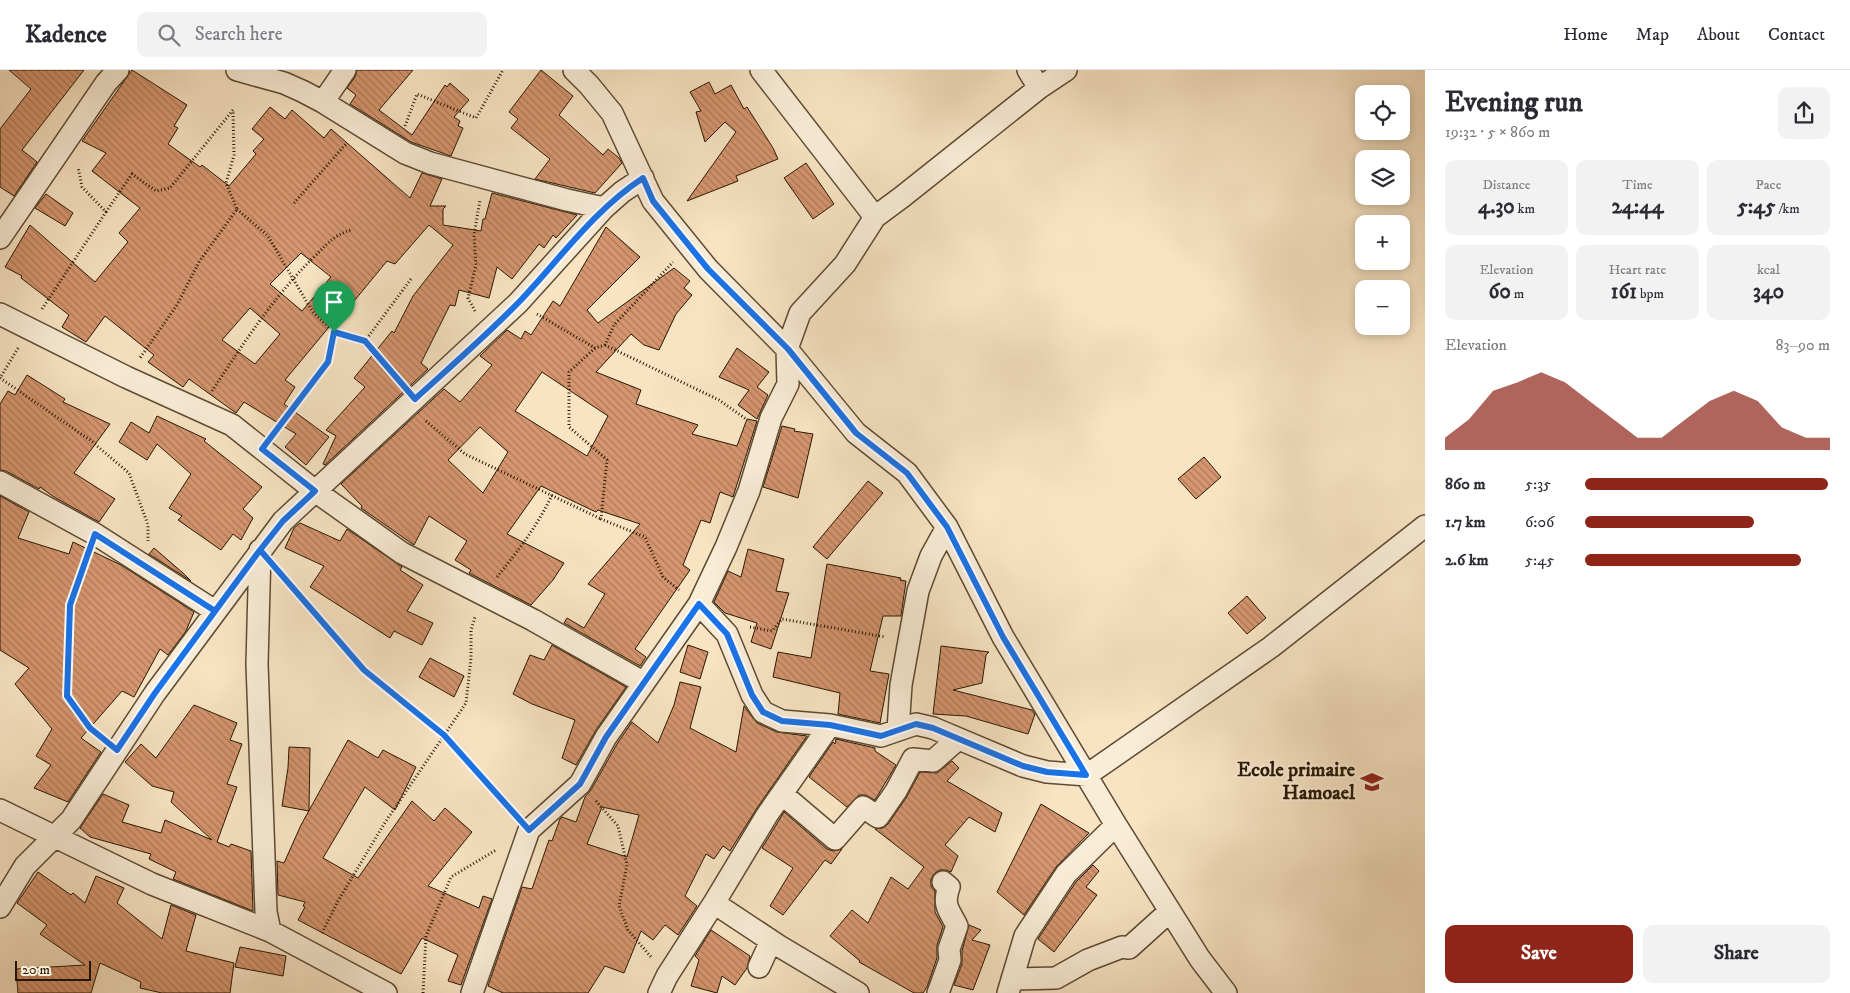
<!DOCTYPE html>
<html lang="en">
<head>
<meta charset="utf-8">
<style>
	:root { --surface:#fff; --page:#f2f2f3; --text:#2b2b33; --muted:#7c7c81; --line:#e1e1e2; --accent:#8f2418 }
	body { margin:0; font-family:"IM FELL DW Pica",serif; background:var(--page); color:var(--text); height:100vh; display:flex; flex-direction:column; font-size:19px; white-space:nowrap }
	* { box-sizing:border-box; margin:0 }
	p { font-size:16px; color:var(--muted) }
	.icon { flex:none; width:28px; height:28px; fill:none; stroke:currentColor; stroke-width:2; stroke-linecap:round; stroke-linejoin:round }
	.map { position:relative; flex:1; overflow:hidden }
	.sheet { display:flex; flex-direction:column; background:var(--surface); width:425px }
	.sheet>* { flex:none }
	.fabs { position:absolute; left:1355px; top:15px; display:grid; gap:10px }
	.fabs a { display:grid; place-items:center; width:55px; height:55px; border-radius:10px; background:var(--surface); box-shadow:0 2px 8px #0003; font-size:25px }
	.scale { position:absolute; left:15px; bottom:12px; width:76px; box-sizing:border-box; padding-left:5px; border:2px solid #281702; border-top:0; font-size:14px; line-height:18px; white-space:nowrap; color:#281702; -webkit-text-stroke:4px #faedd8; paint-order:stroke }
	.pin { position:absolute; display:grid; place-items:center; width:42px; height:42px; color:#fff; margin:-51px -21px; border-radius:50% 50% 50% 0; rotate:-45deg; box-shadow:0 0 5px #0007 }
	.pin .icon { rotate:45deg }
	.round { display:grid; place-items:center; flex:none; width:52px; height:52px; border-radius:10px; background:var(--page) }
	.overview { display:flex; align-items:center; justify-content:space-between; height:85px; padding:0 20px }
	h1 { font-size:28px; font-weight:700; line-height:38px }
	.metrics { display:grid; grid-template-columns:repeat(3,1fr); gap:8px; height:85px; padding:5px 20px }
	.metrics div { display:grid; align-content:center; border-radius:10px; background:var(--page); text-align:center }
	.metrics b { font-size:21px; font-weight:700 }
	.metrics small { font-size:14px; font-weight:400 }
	.metrics p { font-size:14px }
	.chart { height:140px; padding:10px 20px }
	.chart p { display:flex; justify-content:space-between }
	.chart svg { width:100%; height:90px; margin-top:5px; fill:var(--accent); opacity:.7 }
	.primary-button { display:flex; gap:10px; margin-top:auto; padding:10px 20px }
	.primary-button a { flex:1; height:58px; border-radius:10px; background:var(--accent); color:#fff; font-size:20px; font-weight:700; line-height:58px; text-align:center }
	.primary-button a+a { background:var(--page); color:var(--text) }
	ul { padding:0 20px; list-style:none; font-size:16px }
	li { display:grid; grid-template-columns:80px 60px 1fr; align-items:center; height:38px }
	li i { height:12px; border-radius:6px; background:var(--accent) }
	header { display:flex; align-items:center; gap:30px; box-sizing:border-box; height:70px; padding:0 25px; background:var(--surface); border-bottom:1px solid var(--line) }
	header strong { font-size:24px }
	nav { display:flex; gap:28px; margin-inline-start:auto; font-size:18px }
	.search { width:350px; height:45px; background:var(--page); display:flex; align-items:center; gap:12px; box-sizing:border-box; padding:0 18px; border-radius:10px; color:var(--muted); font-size:19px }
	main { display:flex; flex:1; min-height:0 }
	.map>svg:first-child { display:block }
	.building { fill:url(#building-back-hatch); stroke:#281702; fill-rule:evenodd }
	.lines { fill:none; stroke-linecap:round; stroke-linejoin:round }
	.street-casing { stroke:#5c4a32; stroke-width:24 }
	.path { stroke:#281702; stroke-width:3; stroke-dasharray:1 2.5; stroke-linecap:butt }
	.street { stroke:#faedd8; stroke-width:21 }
	.route-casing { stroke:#fff; stroke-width:10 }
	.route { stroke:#1a73e8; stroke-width:6 }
	.labels { text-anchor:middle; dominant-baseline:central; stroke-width:4; stroke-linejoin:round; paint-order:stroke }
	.poi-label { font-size:20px; font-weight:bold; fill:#281702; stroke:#faedd8; text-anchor:end }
</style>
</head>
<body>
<header>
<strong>Kadence</strong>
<div class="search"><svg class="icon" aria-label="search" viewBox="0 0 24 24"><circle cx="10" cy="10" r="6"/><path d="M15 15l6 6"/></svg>Search here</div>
<nav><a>Home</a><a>Map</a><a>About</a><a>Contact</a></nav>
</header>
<main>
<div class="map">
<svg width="1425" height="923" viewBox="0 0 1425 923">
	<defs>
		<pattern id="building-back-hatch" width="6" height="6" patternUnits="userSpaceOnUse" patternTransform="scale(1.25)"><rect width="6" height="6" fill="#d6966f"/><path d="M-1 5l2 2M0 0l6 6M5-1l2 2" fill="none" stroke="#ae7959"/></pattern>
	</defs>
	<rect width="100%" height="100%" fill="#f8e4c3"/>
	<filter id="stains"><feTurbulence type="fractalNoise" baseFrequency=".004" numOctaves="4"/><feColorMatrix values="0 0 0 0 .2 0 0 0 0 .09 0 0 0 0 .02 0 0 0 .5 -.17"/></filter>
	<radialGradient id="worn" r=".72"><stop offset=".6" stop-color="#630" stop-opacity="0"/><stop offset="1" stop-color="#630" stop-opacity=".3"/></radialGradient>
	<path class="building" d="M9,0H84L22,80L37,92L14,126L0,117V59L31,19Z
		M132,0L187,35L174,56L178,58L168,74L200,97L202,95L229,116L256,84L253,81L264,69L252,59L270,37L285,49L292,40L324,68L331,59L410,128L422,103L442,109L430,136H446L443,139V155L481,161L483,149H485L492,123L577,145L556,168L553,165L544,178L539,174L512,209L497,197L489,228L459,220L455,236L450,235L421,293L428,299L325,395L323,394L336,366L326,360L365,317L354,308L392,261L394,263L413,226L453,175L429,155L395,194L387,191L341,247L339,245L285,310L295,317L284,334L329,367L306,395L285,377L296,364L244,332L236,343L189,309L183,317L148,292L154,285L105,246L86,272L62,257L69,245L21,208L22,206L5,197L30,155L95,212L128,172L119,163L140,138L92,101L106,83L82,71ZM301,183L331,207L302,241L270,214ZM250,238L280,264L255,294L222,270Z
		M357,0H413L379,40L412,65L445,15L447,17L450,13L469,30L454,47L460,51L458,56L463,58L451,86L411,72L350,34L356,25L347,18L355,7Z
		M541,0L573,26L559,45L603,85L608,79L619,88L622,93L595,123L535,109L550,89L511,58L518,49L509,42Z
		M709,12L715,24L731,15L744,39L747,37L773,78L778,89L736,106L738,111L687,131L736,62L725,52L705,72L696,42L701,41L690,22Z
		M806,93L834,134L813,149L784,108Z
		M46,124L73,143L65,156L35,138Z
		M606,157L640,187L587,240L598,253L674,198L690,211L684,218L692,225L676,244L659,280L644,275L631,264L596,302L641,320L636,334L698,355L692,364L737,376L747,349L757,351L733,427L720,422L710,453L701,450L683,495L690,500L635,579L646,587L640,596L564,553L567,548L584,558L605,524L588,514L640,454L598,440L596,442L541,416L507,464L564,493L553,510L531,535L469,503L471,500L455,490L467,471L429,446L414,475L361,438L362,436L341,414L444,319L460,332L492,295L480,286L507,260L521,269L525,261L531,265L553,231L560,236ZM542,302L608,346L587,386L515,341ZM480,357L508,382L483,423L448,390Z
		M737,278L769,302L757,317L768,325L757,349L738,335L749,320L719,307Z
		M27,305L65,329L63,332L110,354L74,403L115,429L99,452L54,427L40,417L39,419L6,401L0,400V334L8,321L15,325Z
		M157,346L206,369L204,371L262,417L243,439L253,448L241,470L233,464L221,480L178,450L182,446L169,438L191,404L157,374L147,390L119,372L131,352L149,363Z
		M782,356L795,359L794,361L813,364L798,428L763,417Z
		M1204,387L1221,407L1196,429L1178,409Z
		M868,411L883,423L827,489L813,477Z
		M0,426L29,442L18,468L69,484L73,472L121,495L194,542L186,561L168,585L160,579L134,627L122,621L81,668L101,682L68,732L34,718L51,695L36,686L52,659L15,614L29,598L0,580Z
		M300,453L340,471L347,459L402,497L400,500L423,515L407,541L433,553L422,575L394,561L390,568L310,517L324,496L285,478L294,458Z
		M154,478L183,503L191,511L149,484Z
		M748,479L784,489L776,521L789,523L771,579L751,572L757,553L725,543L714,532L728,501L741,507Z
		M827,494L901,508L900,510L906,511L901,546H883L870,601L889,604L880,653L838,644L840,623L773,607L778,582L811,588Z
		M1247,526L1266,548L1247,564L1228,543Z
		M552,575L626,617L596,660L576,695L562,688L575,650L532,634L513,624L530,585L544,590Z
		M688,575L708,582L700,609L680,602Z
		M941,576L989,582L986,585L982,613L953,620L1032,640L1035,644L1028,664L966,646L933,644Z
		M430,588L464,606L454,627L419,607Z
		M680,612L701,617L690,658L736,682L744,636L757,653L777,662L807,666L757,738L730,781L723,776L714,789L706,784L685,826L697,836L678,865L665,855L653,870L641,861L624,903L605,896L588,923H503L488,916L522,817L532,819L549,770L552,771L560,749L562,747L576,752L585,727L591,720L617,674L632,652L658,673L674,635ZM602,737L639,745L627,787L587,774Z
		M194,635L237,653L230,670L242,674L227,714L237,717L217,772L229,777L231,774L251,781L253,841L173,809L176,802L149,789L151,784L90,767L80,758L103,724L129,735L122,752L161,763L165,750L212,770L171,732L174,722L152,716L125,692L141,674L156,688Z
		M836,669L875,678V681L896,695L875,730L865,725H859L847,737L809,707L833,672L835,674Z
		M348,670L378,688L383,680L416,697L395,740L365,717L323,788L358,808L412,731L434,751L445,738L472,762L428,816L479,838L483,826L492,829L461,915L448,911L458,885L422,868L401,904L298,850L305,837L303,836L305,832L278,825L277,791L284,793L301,755Z
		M289,677L310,678L309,741L282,736L288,698Z
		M952,691L959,698L947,711L1002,743L995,762L969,747L945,775L958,786L951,802L946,800H939L934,804L931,809V816L935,821V842L943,857L937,875V888L927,917L923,923H914L859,892L860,891L830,866L852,840L868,853L891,807L908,819L924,797L875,759L883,758L888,754L906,728L920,702L937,703Z
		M1041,734L1089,763L1056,797L1024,845L997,822Z
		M784,742L827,779L833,781L842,779L831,794L825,790L783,845L770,836L793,798L762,778Z
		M1093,795L1099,801L1086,817L1097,825L1054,882L1038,869L1076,812Z
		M38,802L71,825L73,823L85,833L96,806L124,818L117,833L162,869L171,835L196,845L186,881L234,893L230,923H162L140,918L141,912L100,893L91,923H18L16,899L85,895L40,864L47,855L17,833Z
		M969,855L981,860L972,870L990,875L973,920L954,915L962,894V881Z
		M711,860L750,886L747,898L735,915L722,906L717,923L691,916L699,890L695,886Z
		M240,877L286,886L283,906L235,897Z"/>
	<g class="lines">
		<defs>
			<path id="street" d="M237,0L284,13L302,21L323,32L405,83L430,93L567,130L604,138
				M574,0L589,15L612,43L653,131L708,199L787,279L856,363L907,403L947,457L1003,567L1116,755L1200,889L1226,923
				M761,0L875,147
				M1028,0L1039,18
				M323,32L345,0
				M0,168L106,13L118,0
				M0,244L126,307L232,355L315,421L402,483L533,550L644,613
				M0,412L95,464L215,541
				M260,480L257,594L266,842L270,861
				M699,534L727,564L752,625L763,642L782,651L830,655L881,666L916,654L933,658L1023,696L1047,702L1087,705L1271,577L1425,456
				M898,660L901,615L918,521L931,486L947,457
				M782,724L835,769L863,737L878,747L896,721L913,689L933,691L958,669
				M0,740L152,814L270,861L386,923
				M714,833L779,876L858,923
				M0,837L25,796L71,750L155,623L283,451L518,233L604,138L622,122L643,108
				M759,897L771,871
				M1012,909L1056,908L1088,890L1122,877L1129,878L1170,841
				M472,923L529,760L580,714L606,667L699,534L726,477L749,421L771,348L788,314L787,279L800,243L845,194L875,147L902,127L1039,18L1066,0
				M659,923L667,906L714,833L767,745L830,655
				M938,923L950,890L949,879L957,856C950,841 942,836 949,817L943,812
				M1008,923L1025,866L1066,804L1116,755"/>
		</defs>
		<use href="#street" class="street-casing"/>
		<path class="path" d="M405,56L417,24L476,48L503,0
			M294,133L346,74
			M237,139L268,166L312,241L334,262L328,292L277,360
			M106,142L132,104L156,121L170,118L233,40L234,85L226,113L237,139L199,192L177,235L140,288
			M42,239L106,142L82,117L78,97
			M475,241L468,228L476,195L474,165L480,130
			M537,244L595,278L605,275L614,255L673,192
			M334,262L365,271L411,209
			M365,271L401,312
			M605,275L719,330L746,349
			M18,278L0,308L90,370L129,403L148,455V471
			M595,278L569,302V357L607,390L601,449L645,467L663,507L679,520
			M212,321C243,274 274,226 314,187C327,174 334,165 351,160
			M426,351L465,384L601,449
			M87,486L70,535L67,626L90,658L99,665
			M283,507L364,600L444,665L514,744
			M497,507C518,481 538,455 552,425
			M750,557L772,561L782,549L886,567
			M596,731L618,756L627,795L619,836L628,860L651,887
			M322,863L338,831L384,754L466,633L471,588V560L475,547
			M423,923L426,866L451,807L496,780"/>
		<use href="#street" class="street"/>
	</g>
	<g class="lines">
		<defs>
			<path id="route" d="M334,262L328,292L262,379L315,421L283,451L260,480L155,623L117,680L90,658L67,626L70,535L95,464L215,541L260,480L364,600L444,665L529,760L580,714L606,667L699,534L727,564L752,625L763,642L782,651L830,655L881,666L916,654L933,658L1023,696L1047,702L1086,705L1003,567L947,457L907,403L856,363L788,279L708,199L653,131L643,108C594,140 559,190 519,232C486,266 450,297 415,329L365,271L334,262"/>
		</defs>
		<use href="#route" class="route-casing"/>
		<use href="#route" class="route"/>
	</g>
	<defs>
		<symbol id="school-bare" viewBox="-9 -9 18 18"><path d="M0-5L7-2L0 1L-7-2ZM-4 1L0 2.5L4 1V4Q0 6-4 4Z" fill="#8f2418" stroke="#faedd8" stroke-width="2.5" paint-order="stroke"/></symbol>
	</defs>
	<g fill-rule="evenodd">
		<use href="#school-bare" x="1356" y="696" width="32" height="32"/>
	</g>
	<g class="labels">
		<g class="poi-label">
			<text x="1355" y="700">Ecole primaire<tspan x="1355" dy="23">Hamoael</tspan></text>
		</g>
	</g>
	<rect width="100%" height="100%" filter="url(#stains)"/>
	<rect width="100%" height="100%" fill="url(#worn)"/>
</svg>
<div class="fabs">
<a><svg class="icon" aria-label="locate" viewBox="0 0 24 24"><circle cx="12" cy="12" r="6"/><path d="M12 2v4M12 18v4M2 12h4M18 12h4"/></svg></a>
<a><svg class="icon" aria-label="layers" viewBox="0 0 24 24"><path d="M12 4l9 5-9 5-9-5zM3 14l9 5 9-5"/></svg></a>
<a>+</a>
<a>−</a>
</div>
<div class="scale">20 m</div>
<div class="pin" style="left:334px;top:262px;background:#1e9e55"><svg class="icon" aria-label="arrive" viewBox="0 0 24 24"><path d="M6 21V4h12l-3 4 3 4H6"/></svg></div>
</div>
<section class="sheet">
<div class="overview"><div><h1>Evening run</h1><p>19:32 · 5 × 860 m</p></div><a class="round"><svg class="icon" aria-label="share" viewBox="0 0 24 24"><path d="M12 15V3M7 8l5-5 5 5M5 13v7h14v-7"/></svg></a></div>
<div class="metrics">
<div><p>Distance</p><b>4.30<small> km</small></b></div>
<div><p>Time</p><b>24:44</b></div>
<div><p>Pace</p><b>5:45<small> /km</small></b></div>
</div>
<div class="metrics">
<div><p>Elevation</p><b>60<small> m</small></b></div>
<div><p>Heart rate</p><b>161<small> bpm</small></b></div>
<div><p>kcal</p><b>340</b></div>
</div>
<div class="chart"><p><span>Elevation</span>83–90 m</p>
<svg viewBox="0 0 160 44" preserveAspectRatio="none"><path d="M0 44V38L10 29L20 15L30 11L40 6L50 11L60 20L70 29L80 38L90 38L100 29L110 20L120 15L130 20L140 33L150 38L160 38V44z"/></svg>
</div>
<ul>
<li><b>860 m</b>5:35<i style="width:99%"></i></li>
<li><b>1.7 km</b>6:06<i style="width:69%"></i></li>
<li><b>2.6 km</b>5:45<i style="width:88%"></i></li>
</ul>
<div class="primary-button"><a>Save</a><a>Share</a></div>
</section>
</main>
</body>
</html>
